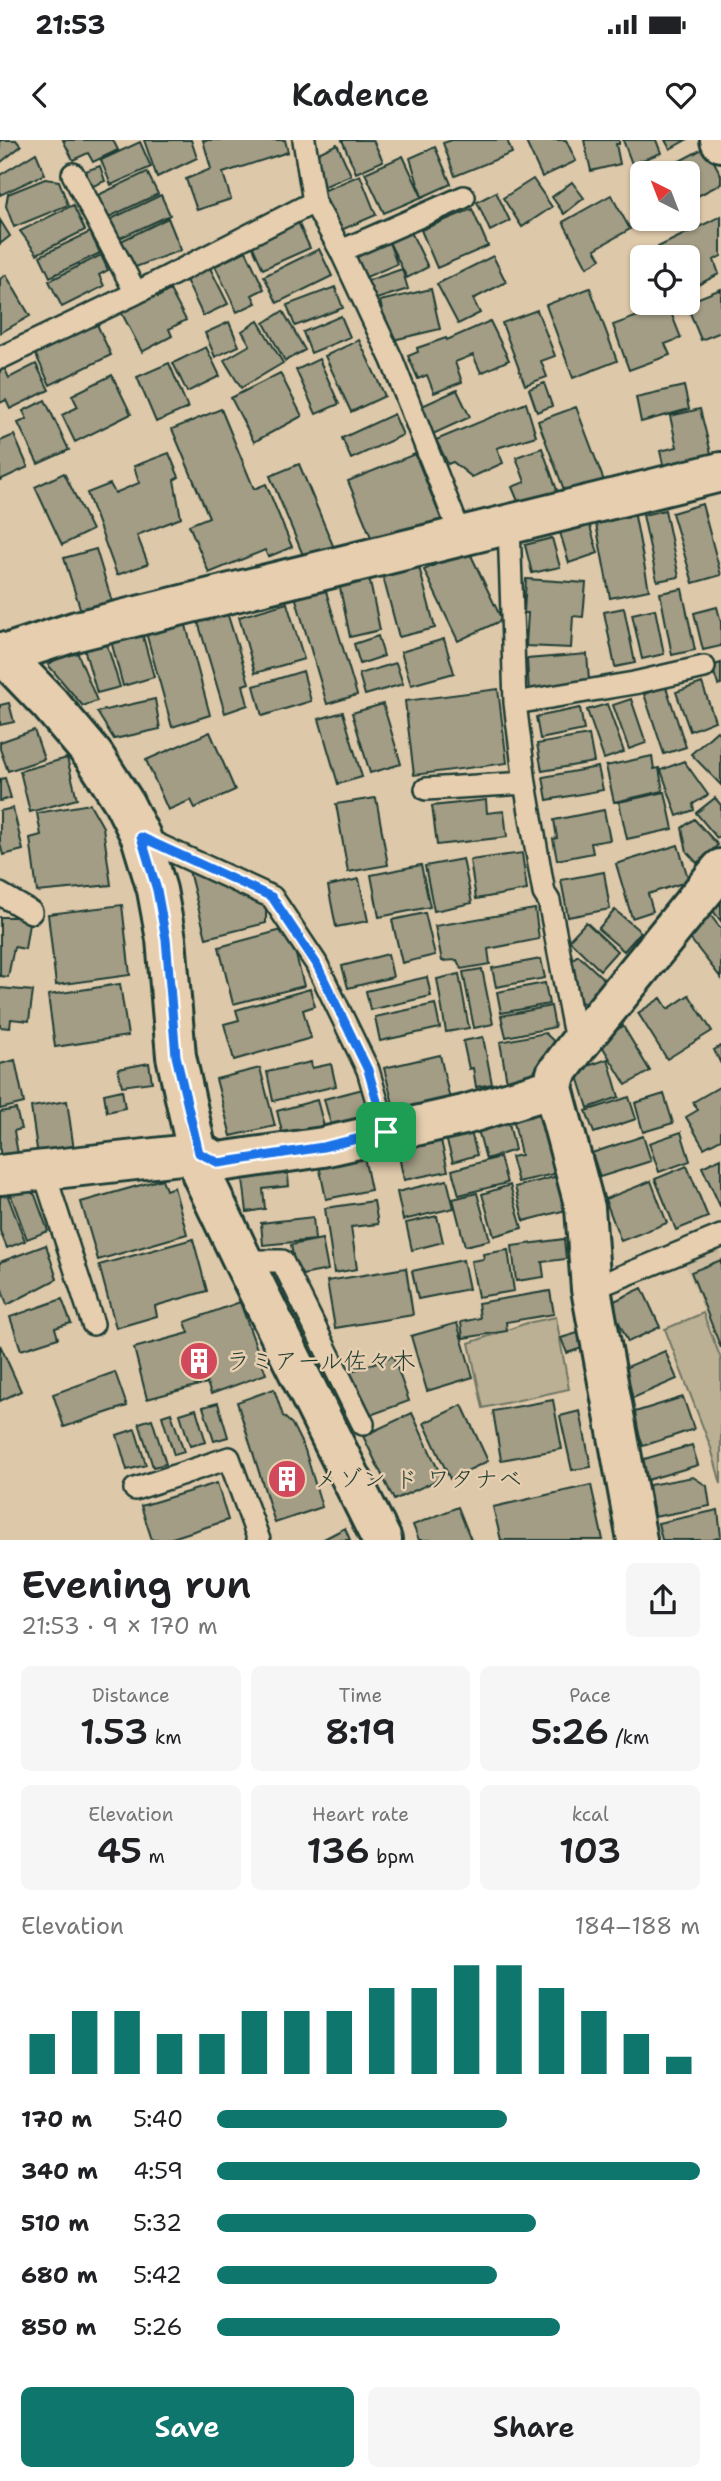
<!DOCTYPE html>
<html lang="en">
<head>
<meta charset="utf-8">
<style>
	:root { --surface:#fff; --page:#f6f6f6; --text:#202124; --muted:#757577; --accent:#0f766e }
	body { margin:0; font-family:"Shantell Sans","Klee One",sans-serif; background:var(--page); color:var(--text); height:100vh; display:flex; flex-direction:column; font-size:26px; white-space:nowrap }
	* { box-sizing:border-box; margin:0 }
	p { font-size:23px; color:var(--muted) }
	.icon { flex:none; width:38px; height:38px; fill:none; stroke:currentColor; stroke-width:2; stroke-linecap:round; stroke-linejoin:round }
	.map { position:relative; height:1400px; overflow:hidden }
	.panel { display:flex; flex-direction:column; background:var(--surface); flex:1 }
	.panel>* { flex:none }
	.needle { width:46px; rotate:318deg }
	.controls { position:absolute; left:630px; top:21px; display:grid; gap:14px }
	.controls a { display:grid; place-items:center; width:70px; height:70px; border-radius:10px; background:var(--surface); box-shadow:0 2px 5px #0004; font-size:35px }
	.pin { position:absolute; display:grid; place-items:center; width:60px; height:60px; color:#fff; margin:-30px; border-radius:14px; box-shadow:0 4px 10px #0006 }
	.round { display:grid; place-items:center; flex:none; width:74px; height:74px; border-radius:10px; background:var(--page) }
	.head { display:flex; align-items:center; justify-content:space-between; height:119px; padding:0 21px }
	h1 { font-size:38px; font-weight:600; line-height:52px }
	.figures { display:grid; grid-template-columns:repeat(3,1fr); gap:10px; height:119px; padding:7px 21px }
	.figures div { display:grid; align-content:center; border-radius:10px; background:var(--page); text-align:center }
	.figures b { font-size:35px; font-weight:600 }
	.figures small { font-size:19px; font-weight:400 }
	.figures p { font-size:19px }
	.chart { height:196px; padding:14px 21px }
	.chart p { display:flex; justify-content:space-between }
	.chart svg { width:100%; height:126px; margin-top:7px; stroke:var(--accent); stroke-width:6 }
	.button { display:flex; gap:14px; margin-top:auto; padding:14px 21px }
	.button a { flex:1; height:80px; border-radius:10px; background:var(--accent); color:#fff; font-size:28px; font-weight:600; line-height:80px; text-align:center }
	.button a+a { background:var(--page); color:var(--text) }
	ul { padding:0 21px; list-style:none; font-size:23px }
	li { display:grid; grid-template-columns:112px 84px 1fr; align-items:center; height:52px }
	li i { height:18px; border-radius:9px; background:var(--accent) }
	.status { display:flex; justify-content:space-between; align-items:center; height:49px; padding:0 35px; background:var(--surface); direction:ltr }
	.status svg { height:19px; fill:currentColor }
	header { display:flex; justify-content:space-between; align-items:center; height:91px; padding:0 21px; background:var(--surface); font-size:32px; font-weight:600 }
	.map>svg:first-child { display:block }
	.built { fill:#ccbb9f }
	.green { fill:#bbaf94; stroke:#6d7664; stroke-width:2 }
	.building { fill:#a39d85; stroke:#1f3d34; stroke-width:2 }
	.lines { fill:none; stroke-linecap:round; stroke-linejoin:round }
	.lane-casing { stroke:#1f3d34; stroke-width:26 }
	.street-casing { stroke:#1f3d34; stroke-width:44 }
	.secondary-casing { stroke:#1f3d34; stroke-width:44 }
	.lane { stroke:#e6ceaf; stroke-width:21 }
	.street { stroke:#e6ceaf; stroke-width:38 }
	.secondary { stroke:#e6ceaf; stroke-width:38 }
	.route-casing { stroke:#fff; stroke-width:14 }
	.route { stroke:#1a73e8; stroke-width:9 }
	.labels { text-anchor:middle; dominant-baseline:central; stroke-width:5; stroke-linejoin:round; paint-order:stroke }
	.poi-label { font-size:24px; fill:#1f3d34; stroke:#e6ceaf; text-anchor:start }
</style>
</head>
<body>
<div class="status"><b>21:53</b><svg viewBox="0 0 49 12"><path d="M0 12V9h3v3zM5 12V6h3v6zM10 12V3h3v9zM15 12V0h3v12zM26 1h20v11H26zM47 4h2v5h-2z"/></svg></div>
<header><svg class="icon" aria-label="back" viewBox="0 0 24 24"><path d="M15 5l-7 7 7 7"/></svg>Kadence<svg class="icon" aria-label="heart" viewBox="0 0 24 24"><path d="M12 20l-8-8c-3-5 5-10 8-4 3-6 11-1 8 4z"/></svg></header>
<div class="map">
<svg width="721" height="1400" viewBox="0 0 721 1400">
	<rect width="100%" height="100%" fill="#dec8aa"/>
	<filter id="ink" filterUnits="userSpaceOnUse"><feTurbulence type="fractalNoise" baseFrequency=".0143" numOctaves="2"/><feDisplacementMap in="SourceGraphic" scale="14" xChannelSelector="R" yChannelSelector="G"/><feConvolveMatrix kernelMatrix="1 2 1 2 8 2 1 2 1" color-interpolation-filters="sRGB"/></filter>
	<g filter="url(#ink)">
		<path class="built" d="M721,1109V1215L685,1124Z"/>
		<path class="green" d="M703,1173L721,1219V1344L711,1308L665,1189Z
			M556,1177L569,1249L483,1268L469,1203L527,1183Z"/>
		<path class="building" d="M0,0H16L21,6L0,23Z
			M63,0H113L118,10L93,22L88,13L73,20Z
			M144,0H191L197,18L157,37Z
			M203,0H285L288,12L223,33L231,59L197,70L186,39L211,29Z
			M342,0H373L383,21L356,33Z
			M452,0H507L512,13L455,36L443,3Z
			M525,0H566L576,21L542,37Z
			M584,0H619V4H616L620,24L591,31Z
			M623,0H656L661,13L632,24Z
			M665,0H686L670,9Z
			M140,2L151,27L111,45L101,20Z
			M337,4L351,35L323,47L312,16Z
			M435,7L451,44L422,57L410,18Z
			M706,7L721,35V44L688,61V33H657Z
			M36,13L45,34L0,55V35Z
			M403,16L422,57L384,73L365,33Z
			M100,26L105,41L91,47L85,31Z
			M147,32L158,54L107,78L96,56Z
			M360,35L376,75L339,91L323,51Z
			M45,39L59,41L68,65L14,87L6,66L8,54Z
			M533,39L552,67L522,87L503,58Z
			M572,42L584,58L564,74L552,57Z
			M496,52L510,81L490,91L477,62Z
			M161,55L170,75L118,99L109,80Z
			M611,55L630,89L595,109L601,119L587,127L563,82Z
			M73,65L85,90L37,114L20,91Z
			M472,69L488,106L437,128L421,90Z
			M721,76V116L714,120L719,134L688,150V117H663L658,107Z
			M168,78L181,110L133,128L121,101Z
			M0,80L10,96L0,104Z
			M298,82L310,108L263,129L251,103Z
			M410,90L428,127L407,138L388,100Z
			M90,92L100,113L50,137L40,116Z
			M388,100L397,124L364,138L354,114Z
			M319,109L332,136L277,163L264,136Z
			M246,111L264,149L252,155L256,163L237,172L215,126Z
			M101,115L108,130L99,135L104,146L62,167L49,141Z
			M493,116L506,142L473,159L480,173L458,184L437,144Z
			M209,126L228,164L203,176L185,138Z
			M402,129L408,149L367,162L361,143Z
			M6,135L30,176L0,193V139Z
			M335,147L343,168L295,186L287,165Z
			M154,148L158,157L170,150L186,180L169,189L172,196L142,212L118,166Z
			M590,148L617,221L573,238L546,165Z
			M431,149L440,189L389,201L380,161Z
			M721,149V192L701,200L686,163Z
			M668,165L681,198L665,204L670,215L629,230L613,185Z
			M537,170L555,216L541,221L547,237L525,245L502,183Z
			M283,171L305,210L285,221L264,183Z
			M341,176L350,197L311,213L303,192Z
			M95,180L111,215L50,245L33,209Z
			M258,181L283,223L241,248L224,220L250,205L242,191Z
			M490,181L509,220L481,233L473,215L455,222L462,242L434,253L427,235L418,239L408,216L418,212L417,208L446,198L447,200Z
			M229,182L239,206L215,217L205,193Z
			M359,200L385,256L351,272L325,216Z
			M206,207L220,236L187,252L173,223Z
			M319,219L339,264L316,274L296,230Z
			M169,223L188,268L156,282L137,237Z
			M36,224L49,250L10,269L6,260L0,263V229L4,227L9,238Z
			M280,233L302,276L254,302L231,258Z
			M112,235L131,274L75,302L62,275L78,267L72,255Z
			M544,243L552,266L537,272L529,249Z
			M684,246L689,269L641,282L636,257Z
			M457,250L470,277L433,294L420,267Z
			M45,260L69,310L38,324L18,283L27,279L23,271Z
			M526,263L536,296L497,308L503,323L472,337L453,322L448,324L436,300Z
			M576,267L604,341L566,355L538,281Z
			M221,269L254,349L266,344L292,407L268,417L265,410L209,433L189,385L209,377L172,289Z
			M700,269L713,321L665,333L660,311L677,307L670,276Z
			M394,274L403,295L351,319L342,298Z
			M14,295L28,327L0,340V301Z
			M542,308L558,353L520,366L512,347L525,342L516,317Z
			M169,313L179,337L174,340L181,378L137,395L148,424L117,435L87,353L110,344L115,353L139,343L134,326Z
			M415,314L444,386L373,402L348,341Z
			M299,324L334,408L305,420L270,336Z
			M64,333L92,390L62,405L35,347Z
			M702,364L721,435L693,443L672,373Z
			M665,370L679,437L657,441L643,375Z
			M634,371L649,450L610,458L595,379Z
			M588,380L598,413L569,423L559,389Z
			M552,398L560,427L532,433L525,405Z
			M96,409L113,465L82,474L64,418Z
			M468,409L502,480L458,501L424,430Z
			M418,423L435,488L399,497L382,433Z
			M369,437L380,490L350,497L339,443Z
			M526,439L586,443L583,477L573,476L571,508L526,506L528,473H524Z
			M325,448L357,555L327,564L295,456Z
			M682,449L695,510L672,515L660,453Z
			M287,463L304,519L255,533L239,477Z
			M225,466L249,543L243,545L248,565L225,573L196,475Z
			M717,467L721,482V506L703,510L694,473Z
			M624,468L635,523L615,527L604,472Z
			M655,469L664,514L642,519L632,474Z
			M184,478L210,575L172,587L145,489Z
			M141,489L154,537L123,546L110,497Z
			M378,496L384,516L360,524L354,504Z
			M105,498L120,547L97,553L83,505Z
			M444,499L454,533L411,545L401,512Z
			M76,509L97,561L83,566L48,525L63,514Z
			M587,514L589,540L529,552L527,519Z
			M396,523L403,544L365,555L359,534Z
			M721,523V544L718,545L712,526Z
			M303,531L311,561L262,576L254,546Z
			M702,543L715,581L690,591L676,552Z
			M666,547L686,607L664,614L644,554Z
			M498,549L507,623L414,635L405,561Z
			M155,559L160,589L114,599L97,572Z
			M631,559L646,603L629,609L613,565Z
			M9,563L14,582L0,585V565Z
			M383,564L401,624L370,633L352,573Z
			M607,564L624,612L604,619L587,570Z
			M580,568L584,590L540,599L536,577Z
			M343,572L362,637L338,644L319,579Z
			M34,590L44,619L8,631L0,609V602Z
			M717,591L721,596V645L691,614Z
			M210,592L235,650L195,668L191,660L168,670L146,620Z
			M589,595L594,622L542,631L537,604Z
			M652,616L654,629L659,628L663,651L614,662L606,626Z
			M67,618L77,659L30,672L20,631Z
			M684,621L708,655L693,664L694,670L677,676L661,630Z
			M598,627L603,650L547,660L543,637Z
			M5,638L11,658L0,661V639Z
			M665,652L673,689L627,699L619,662Z
			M376,658L388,725L348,732L336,664Z
			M715,658L721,665V695L717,698L696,673Z
			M486,660L487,673L504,671L507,697L437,705L432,666Z
			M90,664L103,687L111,745L37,752L30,698L41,695L37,673Z
			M13,668L23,710L3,715L0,703V671Z
			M604,670L610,700L591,703L593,713L557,720L553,699L557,698L554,680Z
			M694,679L718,705L697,723L687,712L682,688Z
			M678,705L689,741L648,754L653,771L632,778L616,724Z
			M522,713L527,750L476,759L470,720Z
			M463,719L472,763L434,771L425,726Z
			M421,725L430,767L379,777L371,735Z
			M189,731L266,766V783L206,798Z
			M604,732L610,769L568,777L561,740Z
			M359,739L368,781L336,787L328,746Z
			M721,752V781L710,767Z
			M122,765L130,835L56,845L48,774Z
			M535,769L539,799L488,809L490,824L461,829L457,820L442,821L435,786Z
			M615,770L641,792L624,811L598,789Z
			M708,772L721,789V838L685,792Z
			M425,773L435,815L402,823L392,780Z
			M0,777H30L25,809L14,807L8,837L0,836Z
			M586,782L617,811L600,830L569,800Z
			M289,788L304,846L233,864L219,807Z
			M388,814L393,837L348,848L342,826Z
			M578,815L607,842L588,864L576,861L569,822Z
			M541,819L545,838L496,847L492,828Z
			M482,829L493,884L474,888L463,832Z
			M459,834L469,888L446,892L437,839Z
			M427,837L431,856L370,870L366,851Z
			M545,843L549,864L501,873L497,852Z
			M120,844L128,896L55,907L48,855Z
			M0,848L33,851L29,881L11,879L10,888L0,887Z
			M310,849L315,866L303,870L311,898L234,920L224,884L239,880L236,870Z
			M689,855L712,891L667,919L638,873L661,858L668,869Z
			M435,864L440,888L380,901L375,877Z
			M551,866L555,887L506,897L501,876Z
			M623,886L650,931L626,945L599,901Z
			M545,893L557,904L529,938L507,942L500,902Z
			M483,897L492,944L476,947L473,928L469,929L463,901Z
			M721,906V924L714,910Z
			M440,915L451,964L396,976L384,928Z
			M608,919L619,957L588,968L576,930Z
			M15,920L24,963L0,969V924Z
			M311,922L312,928L331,924L336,946L273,961L267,932Z
			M149,923L152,942L122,946L118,929Z
			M260,928L275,986L231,996L216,939Z
			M721,946V999L704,1008L686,977L698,970L693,962Z
			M363,949L369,975L331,985L324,959Z
			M122,950L125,968L107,972L104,954Z
			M664,954L673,983L643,992L635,963Z
			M629,957L636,979L594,993L586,971Z
			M317,960L324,986L283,996L277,971Z
			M67,961L74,1010L38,1016L31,967Z
			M16,969L21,989L14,991L19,1020L0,1024V972Z
			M540,971L554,1034L518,1042L511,1017L521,1015L513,977Z
			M508,978L515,1010L486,1019L477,986Z
			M469,984L477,1015L453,1022L444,991Z
			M439,992L448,1031L404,1040L396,1002Z
			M681,992L690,1021L659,1032L649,1003Z
			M643,996L651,1021L600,1037L592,1013Z
			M363,1012L371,1050L326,1059L318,1020Z
			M500,1017L507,1043L459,1055L452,1030Z
			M721,1018V1068L702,1027Z
			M287,1026L289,1046L263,1049L265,1069L247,1072L242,1031Z
			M687,1026L708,1077L676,1090L655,1039Z
			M558,1036L566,1070L524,1081L515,1047Z
			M162,1039L166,1050L174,1047L187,1094L98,1120L81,1062Z
			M447,1040L454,1068L403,1080L397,1052Z
			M651,1041L667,1083L621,1101L605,1059Z
			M510,1045L522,1088L494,1096L482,1054Z
			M25,1048L35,1055L48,1091L27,1099L10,1053Z
			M477,1053L490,1100L465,1106L453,1059Z
			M7,1054L25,1101L7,1108L0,1091V1057Z
			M374,1061L378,1084L351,1087L357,1129L334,1133L325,1068Z
			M437,1076L443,1102L412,1110L406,1083Z
			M313,1077L315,1100L263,1105L261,1083Z
			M193,1099L207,1151L155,1166L157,1176L116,1188L99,1125Z
			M322,1099L328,1130L297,1136L291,1105Z
			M564,1099L566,1119L542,1122L544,1137L516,1141L512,1106Z
			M46,1105L57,1139L7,1165L0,1143V1122Z
			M508,1110L514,1151L478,1157L471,1121L484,1119L483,1114Z
			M463,1120L469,1149L418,1159L412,1131Z
			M721,1120V1208L691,1132Z
			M406,1128L413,1175L335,1188L327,1141Z
			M642,1148L660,1187L628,1202L610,1163Z
			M550,1151L554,1174L506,1182L507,1191L463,1198L461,1182L480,1178L478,1163Z
			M62,1159L71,1183L55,1188L58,1198L21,1210L10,1177Z
			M240,1162L266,1234L211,1254L207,1243L147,1259L134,1208L189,1193L185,1182Z
			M457,1183L473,1237L427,1251L411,1196Z
			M581,1192L585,1207L567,1213L561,1198Z
			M0,1205L21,1251L0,1261Z
			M665,1211L677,1239L633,1258L622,1229Z
			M393,1216L409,1261L365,1277L349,1232Z
			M115,1232L127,1266L64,1287L53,1254Z
			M274,1249L283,1276L292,1284L305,1310L322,1367L275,1383L237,1262Z
			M683,1257L694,1289L643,1306L632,1273Z
			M553,1260L562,1309L501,1320L493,1271Z
			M218,1263L228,1297L214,1301L203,1267Z
			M462,1265L488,1321L450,1339L424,1283Z
			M196,1269L206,1302L190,1306L180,1274Z
			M580,1271L591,1327L572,1330L560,1276Z
			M171,1273L184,1312L174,1315L162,1276Z
			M412,1273L442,1338L394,1360L363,1296Z
			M152,1279L166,1324L153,1327L139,1283Z
			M135,1289L146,1325L127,1330L117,1295Z
			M692,1305L698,1325L647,1340L641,1320Z
			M693,1337L707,1346L710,1366L654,1377L649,1345Z
			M217,1343L228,1380L166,1400H152L141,1366Z
			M591,1345L603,1400H501L493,1367Z
			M458,1367L471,1400H419L413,1385Z
			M718,1370L721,1397L712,1400H662L658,1383Z
			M345,1388L350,1400H322Z"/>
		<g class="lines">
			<defs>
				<path id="lane" d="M304,0L314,62L341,111L392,220L461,396
					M73,34L136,153
					M341,111L464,57
					M0,218L136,153L314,62
					M509,384L515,563L525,643L544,753L549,761L577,906
					M515,563L634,543L704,527
					M426,649L525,643
					M141,697L272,757L316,823L368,930L386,992
					M0,754L31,772
					M43,1029L93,1184
					M243,1121H282L363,1284
					M591,1149L721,1096
					M135,1349L229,1318L259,1400"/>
				<path id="street" d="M720,0L721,2
					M0,516L77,491L721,332
					M553,948L585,1068L591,1149L637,1400
					M0,1035L199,1013L219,1022L323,1007L464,975L553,948L556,934L577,906L721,729"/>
				<path id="secondary" d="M0,512L50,564L94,616L123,661L141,697L157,750L166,799L176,916L202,1035L243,1121L382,1400"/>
			</defs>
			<use href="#lane" class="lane-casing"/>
			<use href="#street" class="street-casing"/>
			<use href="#secondary" class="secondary-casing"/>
			<use href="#lane" class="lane"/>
			<use href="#street" class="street"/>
			<use href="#secondary" class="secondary"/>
		</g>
	</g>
	<g class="lines" filter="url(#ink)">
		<defs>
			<path id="route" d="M141,697L272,757L316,823L368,930L386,992L323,1007L219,1023L199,1013L176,916L166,799L157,750Z"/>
		</defs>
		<use href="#route" class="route-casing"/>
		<use href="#route" class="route"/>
	</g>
	<defs>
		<symbol id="building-disc" viewBox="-11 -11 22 22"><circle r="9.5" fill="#d1495b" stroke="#e6ceaf"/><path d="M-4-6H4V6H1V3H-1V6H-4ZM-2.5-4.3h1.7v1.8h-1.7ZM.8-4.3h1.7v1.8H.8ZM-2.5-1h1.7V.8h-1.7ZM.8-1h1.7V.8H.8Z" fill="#fff"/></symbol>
	</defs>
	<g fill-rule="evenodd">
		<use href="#building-disc" x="177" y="1199" width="44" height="44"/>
		<use href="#building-disc" x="265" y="1317" width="44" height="44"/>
	</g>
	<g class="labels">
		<g class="poi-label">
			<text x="226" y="1221">ラミアール佐々木</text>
			<text x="314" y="1339">メゾン ド ワタナベ</text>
		</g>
	</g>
</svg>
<div class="controls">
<a><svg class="needle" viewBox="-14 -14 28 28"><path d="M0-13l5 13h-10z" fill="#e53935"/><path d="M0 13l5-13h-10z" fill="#757577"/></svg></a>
<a><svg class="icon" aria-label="locate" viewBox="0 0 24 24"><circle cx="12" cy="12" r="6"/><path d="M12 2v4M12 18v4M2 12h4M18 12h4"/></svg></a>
</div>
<div class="pin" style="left:386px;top:992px;background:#1e9e55"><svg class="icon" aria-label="arrive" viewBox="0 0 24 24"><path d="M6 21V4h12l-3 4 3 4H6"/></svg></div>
</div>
<section class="panel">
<div class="head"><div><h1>Evening run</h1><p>21:53 · 9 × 170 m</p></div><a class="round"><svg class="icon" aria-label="share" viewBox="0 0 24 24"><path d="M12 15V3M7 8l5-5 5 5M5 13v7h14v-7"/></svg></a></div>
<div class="figures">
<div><p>Distance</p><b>1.53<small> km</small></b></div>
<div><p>Time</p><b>8:19</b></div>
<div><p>Pace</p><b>5:26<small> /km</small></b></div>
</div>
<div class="figures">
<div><p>Elevation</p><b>45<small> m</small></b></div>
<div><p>Heart rate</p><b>136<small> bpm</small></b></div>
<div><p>kcal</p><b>103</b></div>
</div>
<div class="chart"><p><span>Elevation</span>184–188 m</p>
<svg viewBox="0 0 160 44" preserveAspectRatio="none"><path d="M5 44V30M15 44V22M25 44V22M35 44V30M45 44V30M55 44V22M65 44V22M75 44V22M85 44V14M95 44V14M105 44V6M115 44V6M125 44V14M135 44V22M145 44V30M155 44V38"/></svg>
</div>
<ul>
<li><b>170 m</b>5:40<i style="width:60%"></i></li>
<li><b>340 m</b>4:59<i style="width:100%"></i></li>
<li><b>510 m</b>5:32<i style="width:66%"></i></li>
<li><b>680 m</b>5:42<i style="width:58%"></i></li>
<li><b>850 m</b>5:26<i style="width:71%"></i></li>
</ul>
<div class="button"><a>Save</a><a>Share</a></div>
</section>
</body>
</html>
